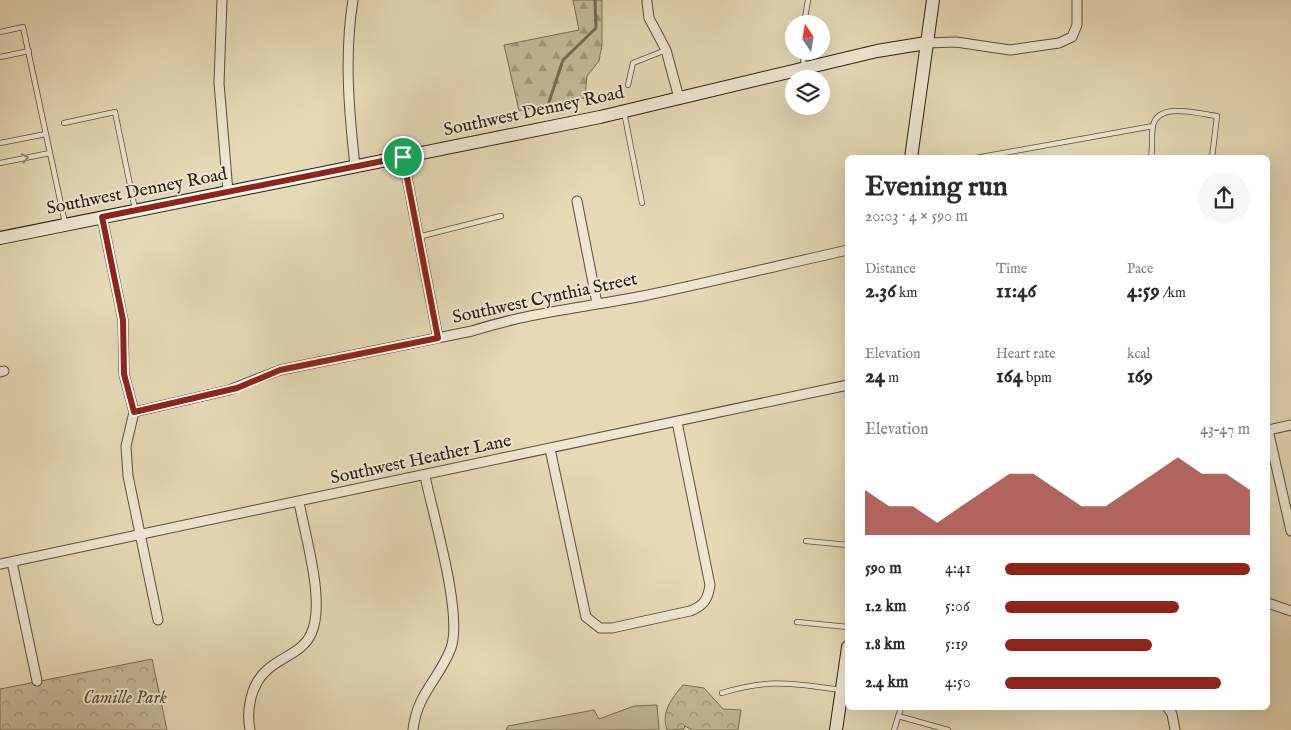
<!DOCTYPE html>
<html lang="en">
<head>
<meta charset="utf-8">
<style>
	:root { --surface:#fff; --page:#f7f7f7; --text:#2b2b33; --muted:#7c7c81; --accent:#8f2418 }
	body { margin:0; font-family:"IM FELL English",serif; background:var(--page); color:var(--text); height:100vh; display:flex; flex-direction:column; font-size:19px; white-space:nowrap }
	* { box-sizing:border-box; margin:0 }
	p { font-size:16px; color:var(--muted) }
	.icon { flex:none; width:28px; height:28px; fill:none; stroke:currentColor; stroke-width:2; stroke-linecap:round; stroke-linejoin:round }
	.map { position:relative; flex:1; overflow:hidden }
	.panel { position:absolute; left:845px; top:155px; width:425px; height:555px; display:flex; flex-direction:column; background:var(--surface); border-radius:8px; box-shadow:0 5px 20px #0002 }
	.panel>* { flex:none }
	.needle { width:32px; rotate:348deg }
	.fabs { position:absolute; left:785px; top:15px; display:grid; gap:10px }
	.fabs a { display:grid; place-items:center; width:45px; height:45px; border-radius:50%; background:var(--surface); box-shadow:0 5px 20px #0002; font-size:25px }
	.pin { position:absolute; display:grid; place-items:center; width:42px; height:42px; color:#fff; margin:-21px; border:2px solid #fff; border-radius:50%; box-shadow:0 1px 5px #0007 }
	.round { display:grid; place-items:center; flex:none; width:52px; height:52px; border-radius:26px; background:var(--page) }
	.overview { display:flex; align-items:center; justify-content:space-between; height:85px; padding:0 20px }
	h1 { font-size:28px; font-weight:700; line-height:38px }
	.figures { display:grid; grid-template-columns:repeat(3,1fr); gap:8px; height:85px; padding:5px 20px }
	.figures div { display:grid; align-content:center }
	.figures b { font-size:21px; font-weight:700 }
	.figures small { font-size:14px; font-weight:400 }
	.figures p { font-size:14px }
	.chart { height:140px; padding:10px 20px }
	.chart p { display:flex; justify-content:space-between }
	.chart svg { width:100%; height:90px; margin-top:5px; fill:var(--accent); opacity:.7 }
	ul { padding:0 20px; list-style:none; font-size:16px }
	li { display:grid; grid-template-columns:80px 60px 1fr; align-items:center; height:38px }
	li i { height:12px; border-radius:6px; background:var(--accent) }
	.map>svg:first-child { display:block }
	.forest { fill:url(#forest-firs); stroke:#786d57 }
	.park { fill:url(#park-crowns); stroke:#786d57 }
	.pitch { fill:#c5ba9a; stroke:#786d57 }
	.lines { fill:none; stroke-linecap:round; stroke-linejoin:round }
	.stream { stroke:#756954; stroke-width:3 }
	.lane-casing { stroke:#5a4e3c; stroke-width:6 }
	.street-casing { stroke:#5a4e3c; stroke-width:11 }
	.secondary-casing { stroke:#2b2014; stroke-width:14 }
	.lane { stroke:#eee6d0; stroke-width:4.5 }
	.street { stroke:#eee6d0; stroke-width:9 }
	.secondary { stroke:#eee6d0; stroke-width:12 }
	.oneway { stroke:#968d7b }
	.route-casing { stroke:#fff; stroke-width:10 }
	.route { stroke:#8f2418; stroke-width:6 }
	.labels { text-anchor:middle; dominant-baseline:central; stroke-width:4; stroke-linejoin:round; paint-order:stroke }
	.street-label { font-size:18px; fill:#2b2014; stroke:#eee6d0 }
	.park-label { font-size:18px; font-style:italic; fill:#594e3c; stroke:#eee6d0 }
</style>
</head>
<body>
<div class="map">
<svg width="1291" height="730" viewBox="0 0 1291 730">
	<defs>
		<pattern id="forest-firs" width="22" height="20" patternUnits="userSpaceOnUse" patternTransform="scale(1.25)"><rect width="22" height="20" fill="#c5ba9a"/><path d="M5 1l3.5 6h-7zM16 11l3.5 6h-7z" fill="#a0977c"/></pattern>
		<pattern id="park-crowns" width="20" height="18" patternUnits="userSpaceOnUse" patternTransform="scale(1.25)"><rect width="20" height="18" fill="#c5ba9a"/><path d="M2 6a3 3 0 1 1 6 0M12 15a3 3 0 1 1 6 0" fill="none" stroke="#a0977c"/></pattern>
	</defs>
	<rect width="100%" height="100%" fill="#e5d9b6"/>
	<filter id="stains"><feTurbulence type="fractalNoise" baseFrequency=".004" numOctaves="4"/><feColorMatrix values="0 0 0 0 .2 0 0 0 0 .09 0 0 0 0 .02 0 0 0 .5 -.17"/></filter>
	<radialGradient id="worn" r=".72"><stop offset=".6" stop-color="#630" stop-opacity="0"/><stop offset="1" stop-color="#630" stop-opacity=".3"/></radialGradient>
	<path class="forest" d="M573,0H602V45L599,61L587,76L585,98L519,111L504,45L579,30Z"/>
	<path class="park" d="M152,659L167,730H0V689Z
		M683,685L704,688L723,709L741,710L738,730H692L685,726L684,729L667,730C661,712 671,699 683,685Z"/>
	<path class="pitch" d="M657,705L659,730H506L508,726L594,710L599,719L634,706Z"/>
	<g class="lines">
		<path class="stream" d="M549,102L563,60L596,28L595,0"/>
		<defs>
			<path id="lane" d="M804,24L808,0
				M0,32L23,27L65,223
				M802,51L804,66
				M0,57L29,51
				M628,85L633,63L666,50
				M624,112L642,203
				M64,123L115,112L135,209
				M0,143L46,134
				M976,158L1153,126
				M1151,158C1153,147 1151,135 1153,126C1158,101 1200,114 1217,116L1212,158
				M0,163L50,153
				M418,237L501,216
				M806,541L848,545
				M797,622L848,627
				M722,693C771,678 793,684 842,690
				M898,716L948,730
				M894,730L901,708"/>
			<path id="street" d="M222,0L219,83L228,192
				M353,0C344,55 349,111 355,166
				M647,2L649,18L666,50L679,98
				M926,43L956,42L1010,50L1059,43L1072,37L1077,25V0
				M403,157L438,338
				M577,201L597,303
				M102,217L123,320L124,374L134,412L126,446L128,476L158,620
				M0,372L4,371
				M134,412L229,390L280,370L472,331C528,313 586,307 643,296C712,282 780,265 848,250
				M1268,430L1291,531
				M1268,430L1291,425
				M550,449L586,617L600,628H612L690,611C704,606 708,599 710,585L677,422
				M12,562L37,681
				M0,564L848,385
				M1268,603L1291,611
				M1168,708L1172,714L1175,730
				M250,730C246,710 251,684 267,670C281,657 303,652 311,634C326,603 305,536 299,502
				M413,730C417,693 439,680 451,648C463,614 433,515 425,476"/>
			<path id="secondary" d="M911,158L933,0
				M0,238L600,117L877,51L926,43
				M836,730L848,647"/>
		</defs>
		<use href="#lane" class="lane-casing"/>
		<use href="#street" class="street-casing"/>
		<use href="#secondary" class="secondary-casing"/>
		<use href="#lane" class="lane"/>
		<use href="#street" class="street"/>
		<use href="#secondary" class="secondary"/>
	</g>
	<defs><path id="oneway-chevron" d="M-2-3.5L2.5 0L-2 3.5" fill="none" stroke-width="1.6" stroke-linecap="round" stroke-linejoin="round" transform="scale(1.25)"/></defs>
	<use class="oneway" href="#oneway-chevron" transform="translate(25 158) rotate(-11)"/>
	<g class="lines">
		<defs>
			<path id="route" d="M403,157L438,338L280,370L237,388L134,412L124,374L123,320L102,217Z"/>
		</defs>
		<use href="#route" class="route-casing"/>
		<use href="#route" class="route"/>
	</g>
	<g class="labels">
		<g class="street-label">
			<text transform="translate(534 112) rotate(-12)">Southwest Denney Road</text>
			<text transform="translate(137 192) rotate(-11)">Southwest Denney Road</text>
			<text transform="translate(545 299) rotate(-12)">Southwest Cynthia Street</text>
			<text transform="translate(421 460) rotate(-12)">Southwest Heather Lane</text>
		</g>
		<g class="park-label">
			<text x="125" y="698">Camille Park</text>
		</g>
	</g>
	<rect width="100%" height="100%" filter="url(#stains)"/>
	<rect width="100%" height="100%" fill="url(#worn)"/>
</svg>
<div class="fabs">
<a><svg class="needle" viewBox="-14 -14 28 28"><path d="M0-13l5 13h-10z" fill="#e53935"/><path d="M0 13l5-13h-10z" fill="#7c7c81"/></svg></a>
<a><svg class="icon" aria-label="layers" viewBox="0 0 24 24"><path d="M12 4l9 5-9 5-9-5zM3 14l9 5 9-5"/></svg></a>
</div>
<div class="pin" style="left:403px;top:157px;background:#1e9e55"><svg class="icon" aria-label="arrive" viewBox="0 0 24 24"><path d="M6 21V4h12l-3 4 3 4H6"/></svg></div>
<section class="panel">
<div class="overview"><div><h1>Evening run</h1><p>20:03 · 4 × 590 m</p></div><a class="round"><svg class="icon" aria-label="share" viewBox="0 0 24 24"><path d="M12 15V3M7 8l5-5 5 5M5 13v7h14v-7"/></svg></a></div>
<div class="figures">
<div><p>Distance</p><b>2.36<small> km</small></b></div>
<div><p>Time</p><b>11:46</b></div>
<div><p>Pace</p><b>4:59<small> /km</small></b></div>
</div>
<div class="figures">
<div><p>Elevation</p><b>24<small> m</small></b></div>
<div><p>Heart rate</p><b>164<small> bpm</small></b></div>
<div><p>kcal</p><b>169</b></div>
</div>
<div class="chart"><p><span>Elevation</span>43–47 m</p>
<svg viewBox="0 0 160 44" preserveAspectRatio="none"><path d="M0 44V22L10 30L20 30L30 38L40 30L50 22L60 14L70 14L80 22L90 30L100 30L110 22L120 14L130 6L140 14L150 14L160 22V44z"/></svg>
</div>
<ul>
<li><b>590 m</b>4:41<i style="width:100%"></i></li>
<li><b>1.2 km</b>5:06<i style="width:71%"></i></li>
<li><b>1.8 km</b>5:19<i style="width:60%"></i></li>
<li><b>2.4 km</b>4:50<i style="width:88%"></i></li>
</ul>
</section>
</div>
</body>
</html>
